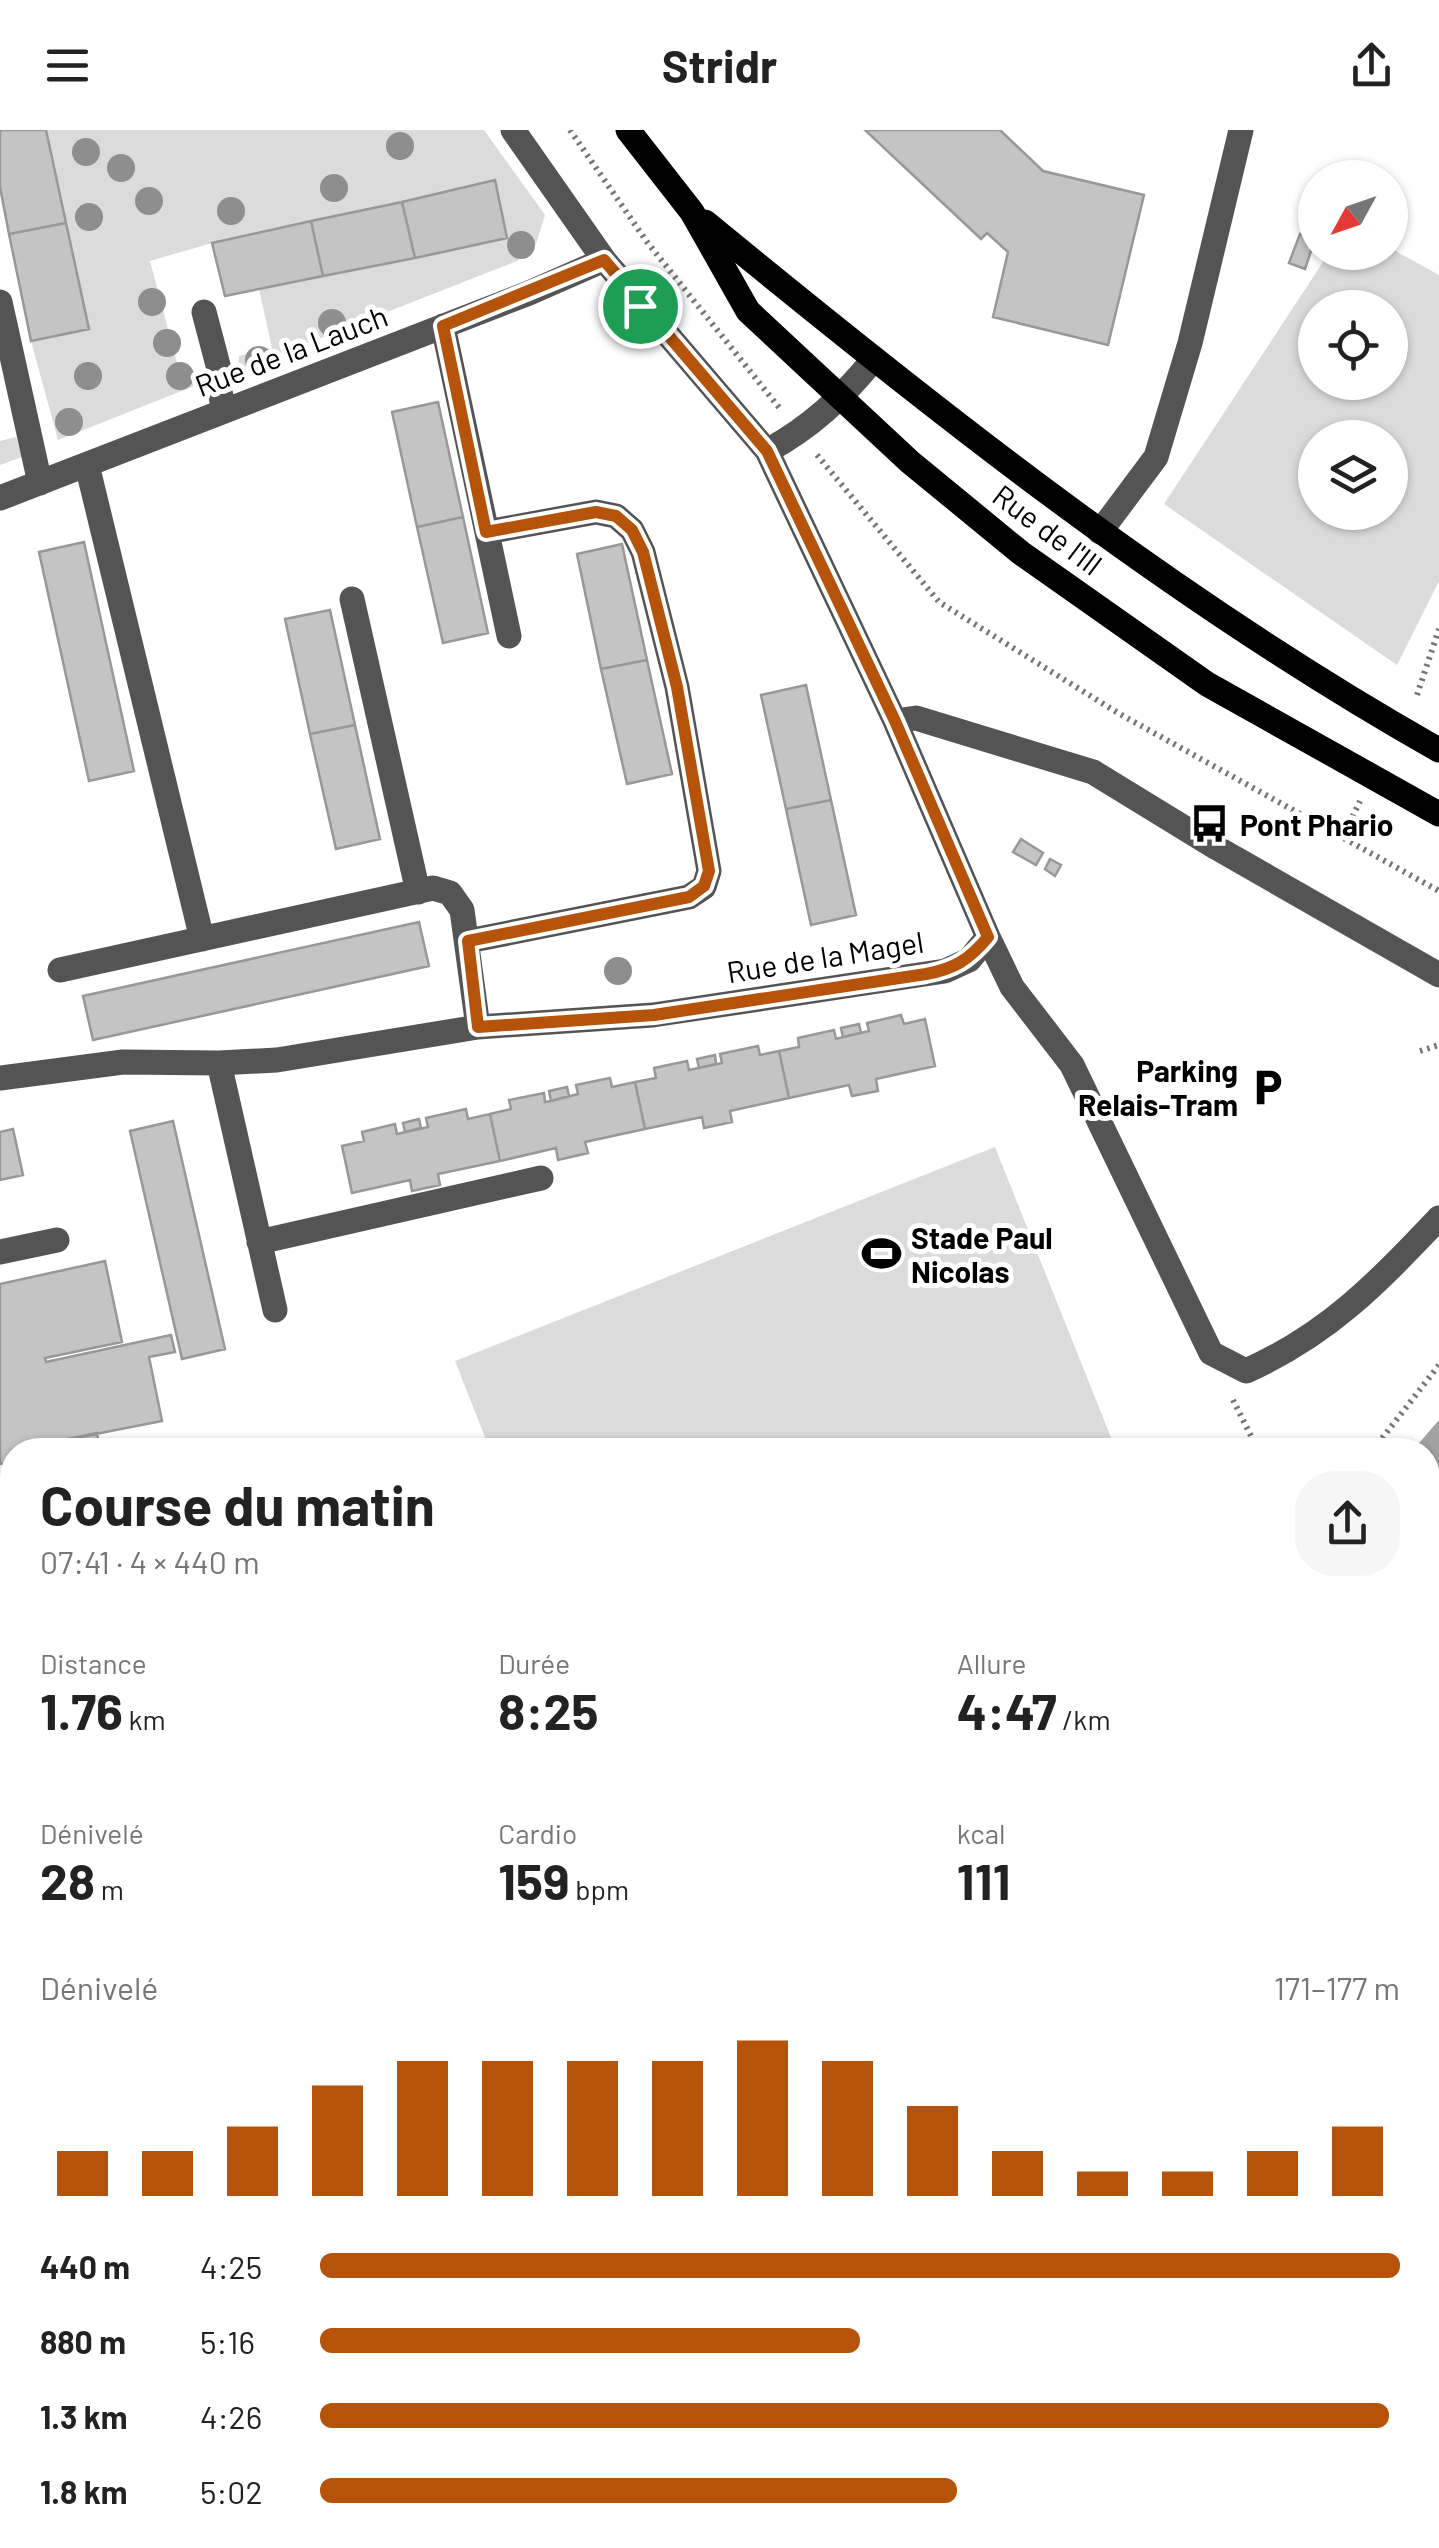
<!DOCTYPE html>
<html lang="fr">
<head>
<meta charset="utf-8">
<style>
	:root { --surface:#fff; --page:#f6f6f6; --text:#222; --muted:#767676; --accent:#b45309 }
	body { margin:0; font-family:Barlow,sans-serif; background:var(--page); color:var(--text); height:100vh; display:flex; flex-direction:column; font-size:38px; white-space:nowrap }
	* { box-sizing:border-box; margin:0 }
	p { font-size:32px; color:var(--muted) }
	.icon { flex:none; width:55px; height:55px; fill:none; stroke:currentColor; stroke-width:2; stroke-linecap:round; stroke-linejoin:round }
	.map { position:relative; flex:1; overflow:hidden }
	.sheet { position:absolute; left:0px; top:1308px; width:1440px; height:1112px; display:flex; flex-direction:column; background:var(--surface); border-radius:40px 40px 0 0; box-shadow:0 2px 8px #0004 }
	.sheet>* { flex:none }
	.needle { width:65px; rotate:230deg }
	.fabs { position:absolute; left:1298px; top:30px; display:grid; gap:20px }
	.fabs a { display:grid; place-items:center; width:110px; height:110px; border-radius:50%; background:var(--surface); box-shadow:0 2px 8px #0004; font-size:50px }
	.pin { position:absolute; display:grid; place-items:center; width:85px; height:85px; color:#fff; margin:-42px; border:5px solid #fff; border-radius:50%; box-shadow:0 2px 10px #0007 }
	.round { display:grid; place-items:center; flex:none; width:105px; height:105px; border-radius:40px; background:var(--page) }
	.summary { display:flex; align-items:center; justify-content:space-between; height:170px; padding:0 40px }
	h1 { font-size:55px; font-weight:700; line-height:75px }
	.figures { display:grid; grid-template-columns:repeat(3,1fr); gap:15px; height:170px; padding:10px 40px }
	.figures div { display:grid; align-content:center }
	.figures b { font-size:50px; font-weight:700 }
	.figures small { font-size:28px; font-weight:400 }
	.figures p { font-size:28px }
	.chart { height:280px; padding:20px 40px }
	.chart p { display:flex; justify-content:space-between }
	.chart svg { width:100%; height:180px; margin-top:10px; stroke:var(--accent); stroke-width:6 }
	ul { padding:0 40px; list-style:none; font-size:32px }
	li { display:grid; grid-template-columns:160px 120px 1fr; align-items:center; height:75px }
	li i { height:25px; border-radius:12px; background:var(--accent) }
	header { display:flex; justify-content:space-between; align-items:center; height:130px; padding:0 40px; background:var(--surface); font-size:45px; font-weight:700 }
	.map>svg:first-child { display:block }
	.green { fill:#dbdbdb; fill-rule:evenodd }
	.water { fill:#a2a2a2 }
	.building { fill:#c4c4c4; stroke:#989898; stroke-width:2.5 }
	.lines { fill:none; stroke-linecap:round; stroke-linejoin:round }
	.path { stroke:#767676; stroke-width:6; stroke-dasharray:2.5 5; stroke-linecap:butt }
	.minor { stroke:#545454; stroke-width:25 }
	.major { stroke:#000; stroke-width:25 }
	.tram { stroke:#000; stroke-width:2.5 }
	.tree { fill:#8e8e8e }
	.route-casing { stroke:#fff; stroke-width:20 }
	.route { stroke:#b45309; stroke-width:12 }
	.labels { text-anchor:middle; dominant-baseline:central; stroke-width:10; stroke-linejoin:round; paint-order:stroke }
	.street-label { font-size:30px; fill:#000; stroke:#fff }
	.poi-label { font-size:30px; font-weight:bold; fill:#000; stroke:#fff; text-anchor:start }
</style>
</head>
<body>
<header><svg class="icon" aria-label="menu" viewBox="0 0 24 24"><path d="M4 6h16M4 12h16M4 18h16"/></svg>Stridr<svg class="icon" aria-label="share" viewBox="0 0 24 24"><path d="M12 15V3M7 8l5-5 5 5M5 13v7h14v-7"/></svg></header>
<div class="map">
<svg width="1439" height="2418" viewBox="0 0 1439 2418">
	<rect width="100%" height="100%" fill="#fff"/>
	<path class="green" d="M46,0H484L545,85L536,114L517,131L237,241L239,226L272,218L259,159L225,166L212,113L150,131L181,248L219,239L217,247L58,310L31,211L88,199Z
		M1390,118L1439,145V451L1397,535L1164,374L1329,123L1390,122ZM1315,178H1390V252H1315ZM1315,308H1390V382H1315Z
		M16,307L22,327L0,335V311Z
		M995,1017L1116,1320H490L455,1231Z
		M12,1411V1736L0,1740V1415Z
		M12,2099V2289L0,2294V2101Z
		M1439,2231V2276L1428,2280V2236Z
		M12,2311V2346L0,2352V2317Z
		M978,2408H1093L1066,2418H950Z"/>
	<path class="water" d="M1439,1290V1618L1428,1631V1320H1413Z
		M0,1836H12V2057L0,2059Z"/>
	<path class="building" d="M0,0H46L66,93L9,104L0,57Z
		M865,0H1000L1043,41L1144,65L1108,215L993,187L1008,122L987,103L981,109Z
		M495,50L507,108L415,128L402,72Z
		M402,72L415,128L323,146L311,91Z
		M311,91L323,146L225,166L212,113Z
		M66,93L89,199L31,211L9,104Z
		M1300,104L1315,109L1305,139L1289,133Z
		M438,272L463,387L417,397L392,282Z
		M463,387L488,503L443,513L417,397Z
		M84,412L134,641L89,651L39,422Z
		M622,414L647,530L601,539L577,424Z
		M330,480L355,595L310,604L285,489Z
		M647,530L672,644L627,654L601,539Z
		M806,555L831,670L786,679L761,565Z
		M355,595L380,709L336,719L310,604Z
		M831,670L856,785L811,795L786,679Z
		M1021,709L1043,723L1036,735L1013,722Z
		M1050,729L1061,735L1055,746L1045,739Z
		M419,792L429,836L93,910L83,866Z
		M901,885L904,894L925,889L935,936L876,949L878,961L852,966L849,955L789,968L779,921L799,917L798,908L834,900L836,909L843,907L869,901L867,893Z
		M859,894L861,903L843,907L841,898Z
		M758,916L760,925L779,921L789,968L730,981L732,992L704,998L702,987L645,999L635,952L656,948L654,938L687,931L689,940L722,933L720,924Z
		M715,925L716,934L699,938L697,929Z
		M610,948L612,957L635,952L645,999L585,1012L588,1023L558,1030L556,1018L500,1031L490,984L511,979L509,970L544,963L545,972L551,971L578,964L576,955Z
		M567,957L569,966L551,971L549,961Z
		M466,979L468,989L490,984L500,1031L438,1044L440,1055L412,1061L410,1050L352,1063L342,1016L364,1011L362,1002L395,994L397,1004L428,997L426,988Z
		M419,989L421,998L405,1002L403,993Z
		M173,991L225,1219L182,1229L130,1001Z
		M13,999L23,1045L0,1050V1002Z
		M105,1131L122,1212L45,1228L46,1232L171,1205L175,1222L149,1227L162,1291L39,1315L40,1320H12V1331L0,1334V1154Z
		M97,1303L100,1320H40L39,1315Z
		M1428,1867L1439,1878V1920L1428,1930Z
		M1439,2024V2067L1429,2071L1428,2029Z
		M1439,2067V2095L1429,2071Z
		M1439,2131V2193L1434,2195L1428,2179V2136Z
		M407,2408L411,2418H382L386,2417Z
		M446,2408H504L509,2418H450Z"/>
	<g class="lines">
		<path class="path" d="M570,0L647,112L781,280
			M817,325L939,472L1118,583L1439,761
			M1417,565L1439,499
			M1343,707L1360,671
			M1420,921L1439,915
			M1233,1270L1258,1320
			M1373,1320L1439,1235
			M0,1795L12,1794
			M0,2091L12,2090
			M0,2198L12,2193
			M0,2309L12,2304
			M238,2416L257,2408"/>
		<path class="minor" d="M513,0L604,130L767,321L895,591L988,807L1012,857L1072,935L1211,1223L1246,1241C1329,1204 1377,1153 1439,1088
			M0,172L40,353
			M204,182L219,239L217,247L224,281
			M443,196L509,506
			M767,321C811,297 842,268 873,230
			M87,335L202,809
			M0,368L529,163L604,130
			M1100,402L1156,327L1190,213L1241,0
			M352,469L418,762
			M895,591L916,588L1093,642L1217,718L1439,845
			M468,811L689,767L704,757L709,741L677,557L643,422L632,400L616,386L596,382L487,402
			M60,840L433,758L450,763L462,780L478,897
			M219,933L275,1180
			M0,948L123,932L219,933L277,930L478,897L653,885L945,841L969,830L988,807
			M259,1112L541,1048
			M0,1122L57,1110
			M0,1382L12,1379"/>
		<path class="major" d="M628,0L692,82L748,181L910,332L1021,423L1207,554L1439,684
			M705,92C939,284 1175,471 1439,620
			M1428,1704L1439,1693
			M1428,1824L1439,1815
			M0,2400L12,2394
			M187,2418L211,2408"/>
		<path class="tram" d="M1428,1736L1439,1725
			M1428,1791L1439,1782
			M39,2418L59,2408
			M132,2418L154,2408"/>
	</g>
	<g class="tree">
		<circle cx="400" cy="16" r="14"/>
		<circle cx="86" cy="22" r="14"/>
		<circle cx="121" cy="38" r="14"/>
		<circle cx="334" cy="58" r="14"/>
		<circle cx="149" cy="71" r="14"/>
		<circle cx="231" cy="81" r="14"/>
		<circle cx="89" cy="87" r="14"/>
		<circle cx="521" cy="115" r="14"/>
		<circle cx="152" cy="172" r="14"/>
		<circle cx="332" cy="193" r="14"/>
		<circle cx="167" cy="213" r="14"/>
		<circle cx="259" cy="230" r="14"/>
		<circle cx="88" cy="246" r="14"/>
		<circle cx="180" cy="246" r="14"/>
		<circle cx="69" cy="292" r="14"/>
		<circle cx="618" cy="841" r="14"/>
	</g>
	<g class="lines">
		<defs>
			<path id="route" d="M604,130L767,321L895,591L988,807C969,830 954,839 926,844L654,885L478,897L468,811L689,767L704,756L709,741L677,557L643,422L632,400L616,386L596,382L486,402L443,196Z"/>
		</defs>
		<use href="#route" class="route-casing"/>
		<use href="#route" class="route"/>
	</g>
	<defs>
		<symbol id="bus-bare" viewBox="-9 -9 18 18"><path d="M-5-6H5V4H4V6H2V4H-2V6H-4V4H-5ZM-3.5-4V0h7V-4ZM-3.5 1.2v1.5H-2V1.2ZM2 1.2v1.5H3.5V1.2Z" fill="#000" stroke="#fff" stroke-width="2.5" paint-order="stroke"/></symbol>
		<symbol id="parking-bare" viewBox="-9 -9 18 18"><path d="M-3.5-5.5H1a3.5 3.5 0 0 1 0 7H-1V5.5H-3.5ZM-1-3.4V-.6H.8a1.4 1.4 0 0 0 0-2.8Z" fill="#000" stroke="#fff" stroke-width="2.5" paint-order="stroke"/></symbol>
		<symbol id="stadium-bare" viewBox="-9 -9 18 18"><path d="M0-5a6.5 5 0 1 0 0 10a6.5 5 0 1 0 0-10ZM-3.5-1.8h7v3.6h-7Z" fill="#000" stroke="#fff" stroke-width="2.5" paint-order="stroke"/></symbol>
	</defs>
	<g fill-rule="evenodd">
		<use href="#bus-bare" x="1182" y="666" width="55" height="55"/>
		<use href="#parking-bare" x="1240" y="930" width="55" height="55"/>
		<use href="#stadium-bare" x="854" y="1096" width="55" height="55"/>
	</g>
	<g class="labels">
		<g class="street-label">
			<text transform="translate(291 220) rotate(-21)">Rue de la Lauch</text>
			<text transform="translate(1048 399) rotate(37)">Rue de l'Ill</text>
			<text transform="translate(825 826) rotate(-9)">Rue de la Magel</text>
		</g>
		<g class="poi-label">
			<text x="1240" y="694">Pont Phario</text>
			<text x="1238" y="940" text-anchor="end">Parking<tspan x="1238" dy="34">Relais-Tram</tspan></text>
			<text x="911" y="1107">Stade Paul<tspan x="911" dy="34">Nicolas</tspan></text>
		</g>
	</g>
</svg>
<div class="fabs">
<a><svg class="needle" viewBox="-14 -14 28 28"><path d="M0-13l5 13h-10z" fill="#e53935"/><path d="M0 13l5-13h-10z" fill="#767676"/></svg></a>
<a><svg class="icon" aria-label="locate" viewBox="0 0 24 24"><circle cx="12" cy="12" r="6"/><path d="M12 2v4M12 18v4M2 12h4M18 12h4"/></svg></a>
<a><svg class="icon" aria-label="layers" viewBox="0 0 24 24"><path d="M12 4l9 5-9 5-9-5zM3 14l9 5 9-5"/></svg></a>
</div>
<div class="pin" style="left:640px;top:176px;background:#1e9e55"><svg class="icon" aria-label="arrive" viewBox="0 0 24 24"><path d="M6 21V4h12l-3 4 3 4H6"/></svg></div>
<section class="sheet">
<div class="summary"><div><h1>Course du matin</h1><p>07:41 · 4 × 440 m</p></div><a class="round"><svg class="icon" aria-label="share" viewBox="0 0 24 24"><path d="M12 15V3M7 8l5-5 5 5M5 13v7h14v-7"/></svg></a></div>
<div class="figures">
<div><p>Distance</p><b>1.76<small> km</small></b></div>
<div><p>Durée</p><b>8:25</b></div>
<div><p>Allure</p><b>4:47<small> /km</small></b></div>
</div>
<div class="figures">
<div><p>Dénivelé</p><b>28<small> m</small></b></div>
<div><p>Cardio</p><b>159<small> bpm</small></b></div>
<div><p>kcal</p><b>111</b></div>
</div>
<div class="chart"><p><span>Dénivelé</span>171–177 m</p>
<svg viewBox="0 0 160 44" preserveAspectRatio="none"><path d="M5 44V33M15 44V33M25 44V27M35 44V17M45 44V11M55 44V11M65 44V11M75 44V11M85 44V6M95 44V11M105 44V22M115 44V33M125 44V38M135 44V38M145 44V33M155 44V27"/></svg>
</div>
<ul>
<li><b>440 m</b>4:25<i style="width:100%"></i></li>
<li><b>880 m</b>5:16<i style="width:50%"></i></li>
<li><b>1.3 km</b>4:26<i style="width:99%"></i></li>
<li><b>1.8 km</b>5:02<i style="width:59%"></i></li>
</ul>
</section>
</div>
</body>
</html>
